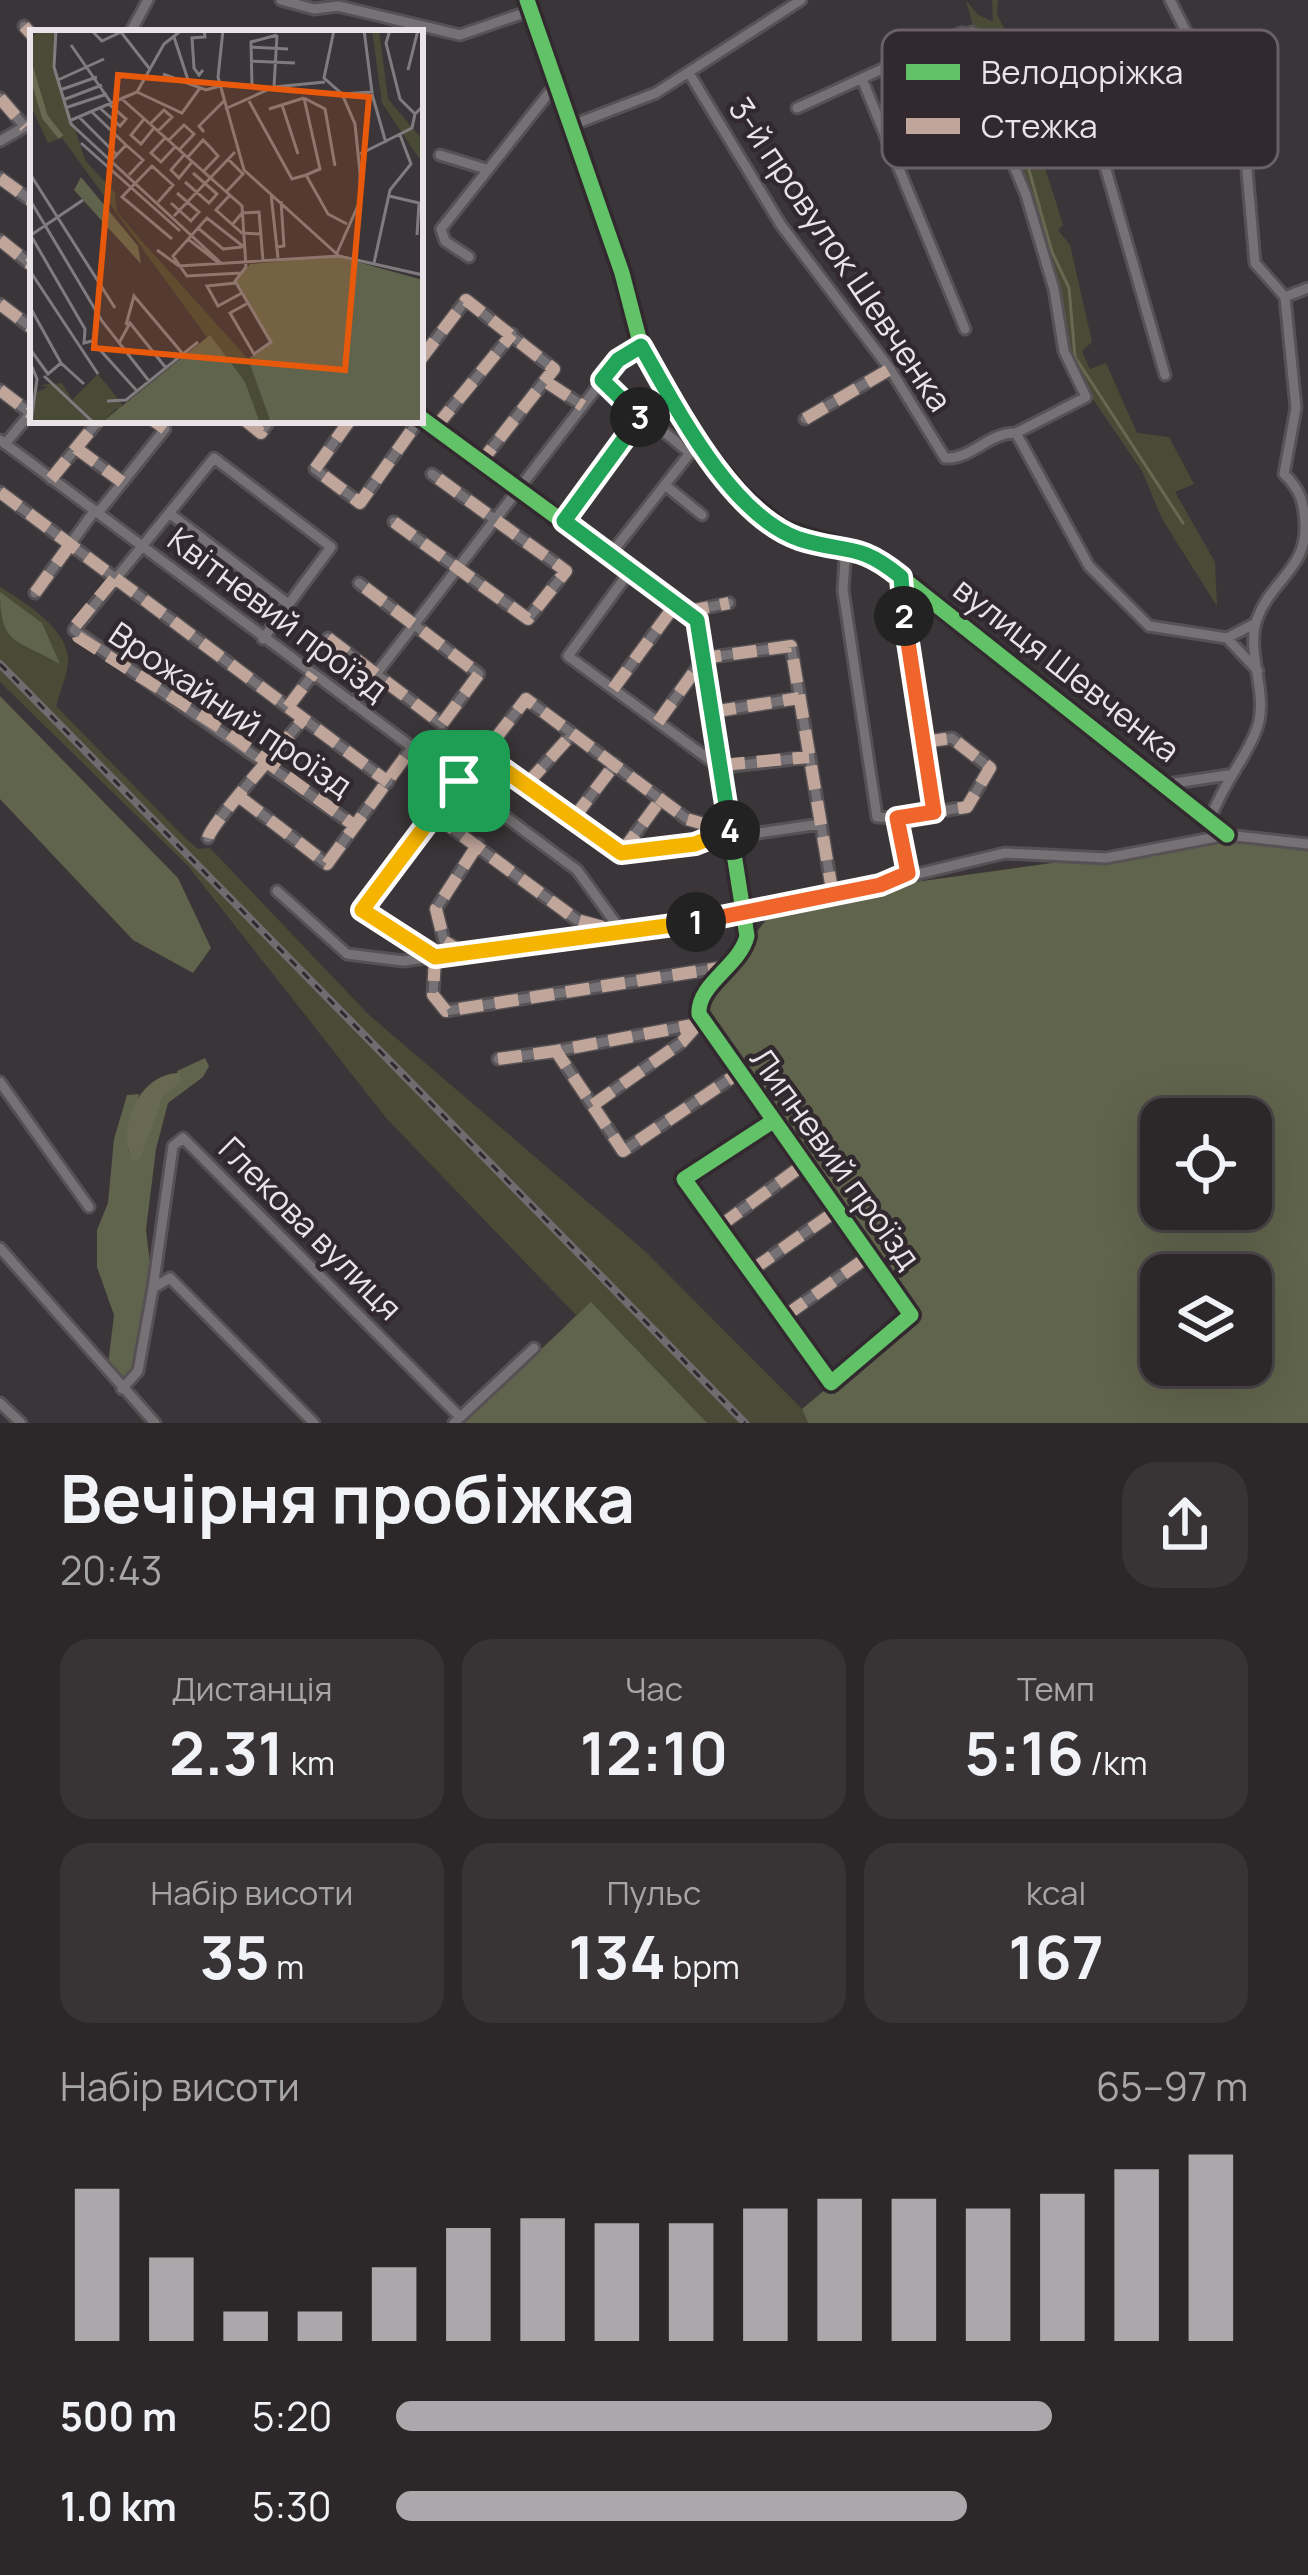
<!DOCTYPE html>
<html lang="uk">
<head>
<meta charset="utf-8">
<style>
	:root { --surface:#2c282a; --page:#383436; --text:#f1f3f6; --muted:#a6a6a8; --line:#484447; --accent:#aca7aa }
	body { margin:0; font-family:Manrope,sans-serif; background:var(--page); color:var(--text); height:100vh; display:flex; flex-direction:column; font-size:45px; white-space:nowrap }
	* { box-sizing:border-box; margin:0 }
	p { font-size:39px; color:var(--muted) }
	.icon { flex:none; width:66px; height:66px; fill:none; stroke:currentColor; stroke-width:2; stroke-linecap:round; stroke-linejoin:round }
	.map { position:relative; height:1423px; overflow:hidden }
	.sheet { display:flex; flex-direction:column; background:var(--surface); flex:1 }
	.sheet>* { flex:none }
	.fabs { position:absolute; left:1140px; top:1098px; display:grid; gap:24px }
	.fabs a { display:grid; place-items:center; width:132px; height:132px; border-radius:24px; background:var(--surface); box-shadow:0 12px 48px #0002,0 0 0 3px var(--line); font-size:60px }
	.pin { position:absolute; display:grid; place-items:center; width:102px; height:102px; color:#fff; margin:-51px; border-radius:24px; box-shadow:0 6px 18px #0006 }
	.km { position:absolute; width:60px; height:60px; margin:-30px; border-radius:50%; background:#222; color:#fff; font-size:33px; line-height:60px; text-align:center }
	.round { display:grid; place-items:center; flex:none; width:126px; height:126px; border-radius:36px; background:var(--page) }
	.overview { display:flex; align-items:center; justify-content:space-between; height:204px; padding:0 60px }
	h1 { font-size:66px; font-weight:700; line-height:90px }
	.stats { display:grid; grid-template-columns:repeat(3,1fr); gap:18px; height:204px; padding:12px 60px }
	.stats div { display:grid; align-content:center; border-radius:30px; background:var(--page); text-align:center }
	.stats b { font-size:60px; font-weight:700 }
	.stats small { font-size:33px; font-weight:400 }
	.stats p { font-size:33px }
	.chart { height:336px; padding:24px 60px }
	.chart p { display:flex; justify-content:space-between }
	.chart svg { width:100%; height:216px; margin-top:12px; stroke:var(--accent); stroke-width:6 }
	ul { padding:0 60px; list-style:none; font-size:39px }
	li { display:grid; grid-template-columns:192px 144px 1fr; align-items:center; height:90px }
	li i { height:30px; border-radius:15px; background:var(--accent) }
	.map>svg:first-child { display:block }
	.green { fill:#4a4b37; fill-rule:evenodd }
	.forest { fill:#60644c; fill-rule:evenodd }
	.water { fill:#676a51 }
	.lines { fill:none; stroke-linecap:round; stroke-linejoin:round }
	.stream { stroke:#676a51; stroke-width:3 }
	.minor-casing { stroke:#565154; stroke-width:15 }
	.minor { stroke:#767174; stroke-width:9 }
	.rail-casing { stroke:#6f6b6e; stroke-width:8 }
	.rail { stroke:#32292f; stroke-width:3; stroke-dasharray:9; stroke-linecap:butt }
	.quiet { stroke:#c0a59a; stroke-width:12; stroke-dasharray:24 12; stroke-linecap:butt }
	.cycleway-casing { stroke:#32292f; stroke-width:22 }
	.cycleway { stroke:#61c268; stroke-width:15 }
	.split-1-casing { stroke:#fff; stroke-width:24 }
	.split-2-casing { stroke:#fff; stroke-width:24 }
	.split-3-casing { stroke:#fff; stroke-width:24 }
	.split-4-casing { stroke:#fff; stroke-width:24 }
	.split-5-casing { stroke:#fff; stroke-width:24 }
	.split-1 { stroke:#f5b400; stroke-width:15 }
	.split-2 { stroke:#f0652b; stroke-width:15 }
	.split-3 { stroke:#22a559; stroke-width:15 }
	.split-4 { stroke:#22a559; stroke-width:15 }
	.split-5 { stroke:#f5b400; stroke-width:15 }
	.labels { text-anchor:middle; dominant-baseline:central; stroke-width:9; stroke-linejoin:round; paint-order:stroke }
	.street-label { font-size:33px; fill:#eae4e8; stroke:#32292f }
	.inset-river { fill:none; stroke:#676a51; stroke-width:6 }
	.inset-road { fill:none; stroke:#807b7e; stroke-width:3 }
	.view { fill:#e8590c; fill-opacity:0.15; stroke:#e8590c; stroke-width:6 }
	.inset-edge { fill:none; stroke:#eae4e8; stroke-width:6 }
	.key { fill:#32292f; stroke:#696166; stroke-width:3 }
	.key-label { font-size:33px; fill:#eae4e8 }
</style>
</head>
<body>
<div class="map">
<svg width="1308" height="1423" viewBox="0 0 1308 1423">
	<rect width="100%" height="100%" fill="#3a3538"/>
	<path class="green" d="M966,0L977,14L993,22L992,0H998L997,14L1011,42L1033,51C1035,74 1027,92 1031,116C1038,152 1053,190 1063,225L1058,230L1070,245L1092,342L1082,351L1090,369L1106,363L1137,433L1169,437L1194,484L1175,492L1215,562L1217,606L1162,519L1142,471L1071,367L1056,289L1004,143ZM1028,124L1038,164L1031,166L1011,144Z
		M0,587C23,601 65,627 68,657C69,672 60,691 56,706L185,838L198,849L210,848L369,1015L645,1251L802,1409L808,1423H658L565,1326L576,1315L387,1119L188,866L0,682Z"/>
	<path class="forest" d="M0,592L42,623L60,664C17,639 0,646 0,592Z
		M0,696L178,878L211,948L193,973L133,940L0,799Z
		M1224,839L1308,849V1423H808L802,1409L910,1319L698,1008L766,920L908,883ZM1161,1119H1251V1209H1161ZM1161,1275H1251V1365H1161Z
		M205,1058L209,1066L203,1077L168,1103L156,1149L146,1230L153,1288L138,1371L122,1389L107,1373L114,1315L97,1267V1230L108,1203L114,1139L127,1095L139,1094L128,1149L133,1162L162,1099L180,1081L177,1071Z
		M591,1302L707,1423H463Z"/>
	<path class="water" d="M180,1073V1082L162,1099L140,1159L133,1162C116,1127 139,1073 180,1073Z"/>
	<g class="lines">
		<path class="stream" d="M1027,163L1052,252L1069,288L1075,357L1183,523"/>
		<defs>
			<path id="minor" d="M281,0L314,9L338,6L460,35L530,11
				M527,0L622,273L641,346L692,436L740,494L782,529L877,558L1227,835
				M1170,0L1245,147L1255,263L1285,297L1296,408L1284,474C1300,489 1304,502 1305,523C1308,568 1271,580 1257,619C1246,651 1266,688 1259,721C1252,751 1221,785 1210,821
				M24,26L33,36
				M972,32L995,120L1026,195L1054,289L1064,351L1086,397L1016,433
				M130,33L148,0
				M689,73L781,225L890,369L945,458C971,460 989,432 1016,433L1089,566L1149,626L1227,638L1258,671
				M862,79L965,329
				M0,98L25,127
				M797,108L961,33L1017,41L1077,69L1165,375
				M570,126L656,93L801,0
				M0,141L33,122
				M440,155L486,169
				M0,178L33,202
				M0,240L30,264L33,260
				M469,257L445,241L441,229L556,84
				M1285,297L1308,288
				M0,304L33,329
				M420,360L466,300L554,369L481,462
				M602,381L690,453L610,555
				M548,383L583,406
				M0,390L30,413
				M420,417L697,620L747,936C740,966 697,984 699,1014L911,1315L831,1383L684,1179L773,1121
				M805,419L890,369
				M245,420L261,433L270,420
				M350,420L315,469L360,503L419,420
				M435,428L512,334
				M0,440L577,870L622,932
				M5,444L33,410
				M76,448L122,482
				M51,479L99,420
				M665,485L702,515
				M0,492L388,782
				M98,513L165,429L153,420
				M169,513L287,603
				M564,521L643,420
				M394,522L528,619L566,571L432,474
				M846,545L843,590L877,817L897,818L908,873
				M630,571L568,656L714,763L725,767L809,757
				M35,593L95,510
				M685,612L729,603
				M328,638L442,724L479,674L359,583
				M1227,638L1256,623
				M263,639L331,547L214,458L74,630L355,826
				M613,689L675,605
				M353,704L618,360L641,346
				M288,707L313,674
				M712,712L799,698
				M658,722L704,658L791,646L833,896
				M923,742L952,738L990,768L967,807L934,812
				M482,754L621,853L695,844L718,833
				M1168,784L1228,775
				M526,785L572,734
				M241,798L327,864L411,749
				M434,815L577,920L611,930
				M897,818L934,812L901,577
				M573,819L615,764
				M730,832L687,819L526,699L363,910L435,957L433,995L446,1011L731,966
				M731,837L820,824
				M208,838C212,822 286,741 303,719
				M621,853L661,799
				M277,891L347,954L403,961L743,916L1005,853L1106,858L1227,835L1308,844
				M463,952L444,941L436,909L478,844
				M703,1023L556,1051L623,1151L737,1074
				M498,1059L556,1051
				M0,1082L89,1207
				M593,1105L682,1042L698,1024
				M720,1226L803,1165
				M0,1248L155,1423
				M752,1270L836,1211
				M153,1288L173,1146L183,1138L460,1417
				M785,1316L869,1256
				M122,1389L138,1371L153,1288L170,1278L314,1423
				M0,1403L21,1423
				M454,1423L534,1348"/>
		</defs>
		<use href="#minor" class="minor-casing"/>
		<use href="#minor" class="minor"/>
		<defs>
			<path id="rail" d="M0,664L745,1423"/>
		</defs>
		<use href="#rail" class="rail-casing"/>
		<use href="#rail" class="rail"/>
		<path class="quiet" d="M24,26L33,36
			M0,98L25,127
			M0,178L33,202
			M0,240L30,264L33,260
			M0,304L33,329
			M420,360L466,300L554,369L481,462
			M548,383L583,406
			M0,390L30,413L33,410
			M805,419L890,369
			M153,420L165,429
			M245,420L261,433L270,420
			M350,420L315,469L360,503L419,420
			M435,428L512,334
			M76,448L122,482
			M51,479L99,420
			M0,492L388,782
			M394,522L528,619L566,571L432,474
			M114,579L75,626L78,637L221,728L355,826
			M35,593L69,546
			M685,612L729,603
			M328,638L442,724L479,674L359,583
			M613,689L675,605
			M288,707L313,674
			M712,712L799,698
			M658,722L704,658L791,646L833,896
			M923,742L952,738L990,768L967,807L934,812
			M482,754L621,853L695,844L720,833
			M721,765L809,757
			M526,785L572,734
			M241,798L327,864L411,749
			M434,815L577,920L622,932
			M573,819L615,764
			M208,838C212,822 286,741 303,719
			M621,853L661,799
			M363,910L526,699L687,819L730,832
			M465,954L444,941L436,909L478,844
			M435,957L433,995L446,1011L725,967
			M703,1023L556,1051L623,1151L737,1074
			M498,1059L556,1051
			M593,1105L682,1042L698,1024
			M720,1226L803,1165
			M752,1270L836,1211
			M785,1316L869,1256"/>
		<defs>
			<path id="cycleway" d="M527,0L622,273L641,346L692,436L740,494L782,529L877,558L1227,835
				M420,417L697,620L747,936C740,966 697,984 699,1014L911,1315L831,1383L684,1179L773,1121"/>
		</defs>
		<use href="#cycleway" class="cycleway-casing"/>
		<use href="#cycleway" class="cycleway"/>
	</g>
	<g class="lines">
		<defs>
			<path id="split-1" d="M459,781L362,910L435,957L696,922"/>
			<path id="split-2" d="M696,922L880,885L908,873L897,818L934,812L904,616"/>
			<path id="split-3" d="M640,417L602,380L618,360L641,346C675,405 730,515 799,539C846,554 857,541 901,577L904,616"/>
			<path id="split-4" d="M640,417L564,521L697,620L730,830"/>
			<path id="split-5" d="M459,781L482,754L621,853L695,844L730,830"/>
		</defs>
		<use href="#split-1" class="split-1-casing"/>
		<use href="#split-2" class="split-2-casing"/>
		<use href="#split-3" class="split-3-casing"/>
		<use href="#split-4" class="split-4-casing"/>
		<use href="#split-5" class="split-5-casing"/>
		<use href="#split-1" class="split-1"/>
		<use href="#split-2" class="split-2"/>
		<use href="#split-3" class="split-3"/>
		<use href="#split-4" class="split-4"/>
		<use href="#split-5" class="split-5"/>
	</g>
	<g class="labels">
		<g class="street-label">
			<text transform="translate(841 254) rotate(56)">3-й провулок Шевченка</text>
			<text transform="translate(278 614) rotate(37)">Квітневий проїзд</text>
			<text transform="translate(1067 669) rotate(38)">вулиця Шевченка</text>
			<text transform="translate(231 709) rotate(34)">Врожайний проїзд</text>
			<text transform="translate(836 1158) rotate(54)">Липневий проїзд</text>
			<text transform="translate(311 1228) rotate(45)">Глекова вулиця</text>
		</g>
	</g>
	<g transform="translate(30 30)">
		<rect width="393" height="393" fill="#3a3538"/>
		<path d="M8,0H26L24,33L55,130L85,163L87,182L110,209L218,329L241,393H227L176,306L32,108L18,113L0,74V11ZM342,0H349L358,69L390,107L393,134L352,73ZM68,344L92,374L86,393L87,378L71,393H2L7,362L18,357L10,355L32,353L42,370Z" fill="#4a4b37"/>
		<path d="M51,147L108,216L111,234L44,160ZM306,226L393,250V393H241L218,329L240,314L205,252L220,234ZM180,305L215,352L230,393H71Z" fill="#60644c"/>
		<path class="inset-river" d="M0,37L15,87L31,107"/>
		<path class="inset-road" d="M26,0L24,37L41,94L192,234M61,0L72,11L91,2L119,38M193,0L188,47L214,140L308,225M304,0L294,48L312,64L325,94L330,143V171L307,223M360,0L356,13L370,69L385,84L393,76M144,7L158,50M41,15L82,74M221,17L258,19M220,31L265,33M173,40L169,45L164,38L162,8L175,7L174,0M378,40L388,0M133,44L176,60L190,56M28,50L74,29M222,56L221,12L247,5M244,57L247,5M30,60L67,47M107,62L152,83L170,58M312,64L342,62L334,0M342,64L356,113M274,68L290,139L276,145M274,68L295,79L305,136M92,69L212,176L216,237L205,251L241,312L224,324L200,283L218,273M33,70L72,55M219,71L262,149L276,145L298,184L317,194M252,75L268,124M35,78L77,64M71,79L90,96L96,89L80,75M195,79L244,57L295,52M239,79L274,68M62,82L96,115L82,130M49,87L87,125M114,89L101,105L111,114L124,98M39,91L107,62L134,14L152,0M120,94L134,80L142,87L128,101M174,102L169,96L194,71M135,108L121,123L131,132L145,117M138,111L154,95L164,104L149,120M51,113L150,201M96,115L113,130L99,145M330,124L382,98L385,84M154,125L141,140L149,148L162,132M157,128L173,110L181,118L188,126L173,142M2,147L85,278M155,152L179,173L187,164L163,143M196,162L213,144L198,129M241,164L248,228M200,165L186,180L212,203L231,204M359,166L389,173L387,205M0,170L72,291L119,351M128,172L143,155L122,136L92,167L142,209M141,173L161,191L169,182L147,163M144,186L205,122M202,195L212,183L229,182L233,231M168,198L193,219L212,217M0,204L55,299L54,313L62,311L107,361M1,205L53,170M158,209L190,234M247,217L254,216L251,171M127,220L149,236L309,226L393,245M344,233L360,160L381,134L370,105M0,241L68,344M211,243L157,246L143,226L177,188L214,217M206,253L177,256L188,276L212,263M0,277L31,333L54,354M96,295L104,266L153,324M89,313L100,293L136,338M0,319L18,344L31,333M0,332L7,349L1,393M14,346L64,393M77,371L96,370L168,312"/>
		<path class="view" d="M88,45L339,67L315,340L64,318Z"/>
		<rect width="393" height="393" class="inset-edge"/>
	</g>
	<rect x="882" y="30" width="396" height="138" rx="18" class="key"/>
	<rect x="906" y="64" width="54" height="16" fill="#61c268"/>
	<rect x="906" y="118" width="54" height="16" fill="#c0a59a"/>
	<g class="key-label">
		<text x="981" y="84">Велодоріжка</text>
		<text x="981" y="138">Стежка</text>
	</g>
</svg>
<div class="fabs">
<a><svg class="icon" aria-label="locate" viewBox="0 0 24 24"><circle cx="12" cy="12" r="6"/><path d="M12 2v4M12 18v4M2 12h4M18 12h4"/></svg></a>
<a><svg class="icon" aria-label="layers" viewBox="0 0 24 24"><path d="M12 4l9 5-9 5-9-5zM3 14l9 5 9-5"/></svg></a>
</div>
<div class="pin" style="left:459px;top:781px;background:#1e9e55"><svg class="icon" aria-label="arrive" viewBox="0 0 24 24"><path d="M6 21V4h12l-3 4 3 4H6"/></svg></div>
<b class="km" style="left:696px;top:922px">1</b>
<b class="km" style="left:904px;top:616px">2</b>
<b class="km" style="left:640px;top:417px">3</b>
<b class="km" style="left:730px;top:830px">4</b>
</div>
<section class="sheet">
<div class="overview"><div><h1>Вечірня пробіжка</h1><p>20:43</p></div><a class="round"><svg class="icon" aria-label="share" viewBox="0 0 24 24"><path d="M12 15V3M7 8l5-5 5 5M5 13v7h14v-7"/></svg></a></div>
<div class="stats">
<div><p>Дистанція</p><b>2.31<small> km</small></b></div>
<div><p>Час</p><b>12:10</b></div>
<div><p>Темп</p><b>5:16<small> /km</small></b></div>
</div>
<div class="stats">
<div><p>Набір висоти</p><b>35<small> m</small></b></div>
<div><p>Пульс</p><b>134<small> bpm</small></b></div>
<div><p>kcal</p><b>167</b></div>
</div>
<div class="chart"><p><span>Набір висоти</span>65–97 m</p>
<svg viewBox="0 0 160 44" preserveAspectRatio="none"><path d="M5 44V13M15 44V27M25 44V38M35 44V38M45 44V29M55 44V21M65 44V19M75 44V20M85 44V20M95 44V17M105 44V15M115 44V15M125 44V17M135 44V14M145 44V9M155 44V6"/></svg>
</div>
<ul>
<li><b>500 m</b>5:20<i style="width:77%"></i></li>
<li><b>1.0 km</b>5:30<i style="width:67%"></i></li>
</ul>
</section>
</body>
</html>
